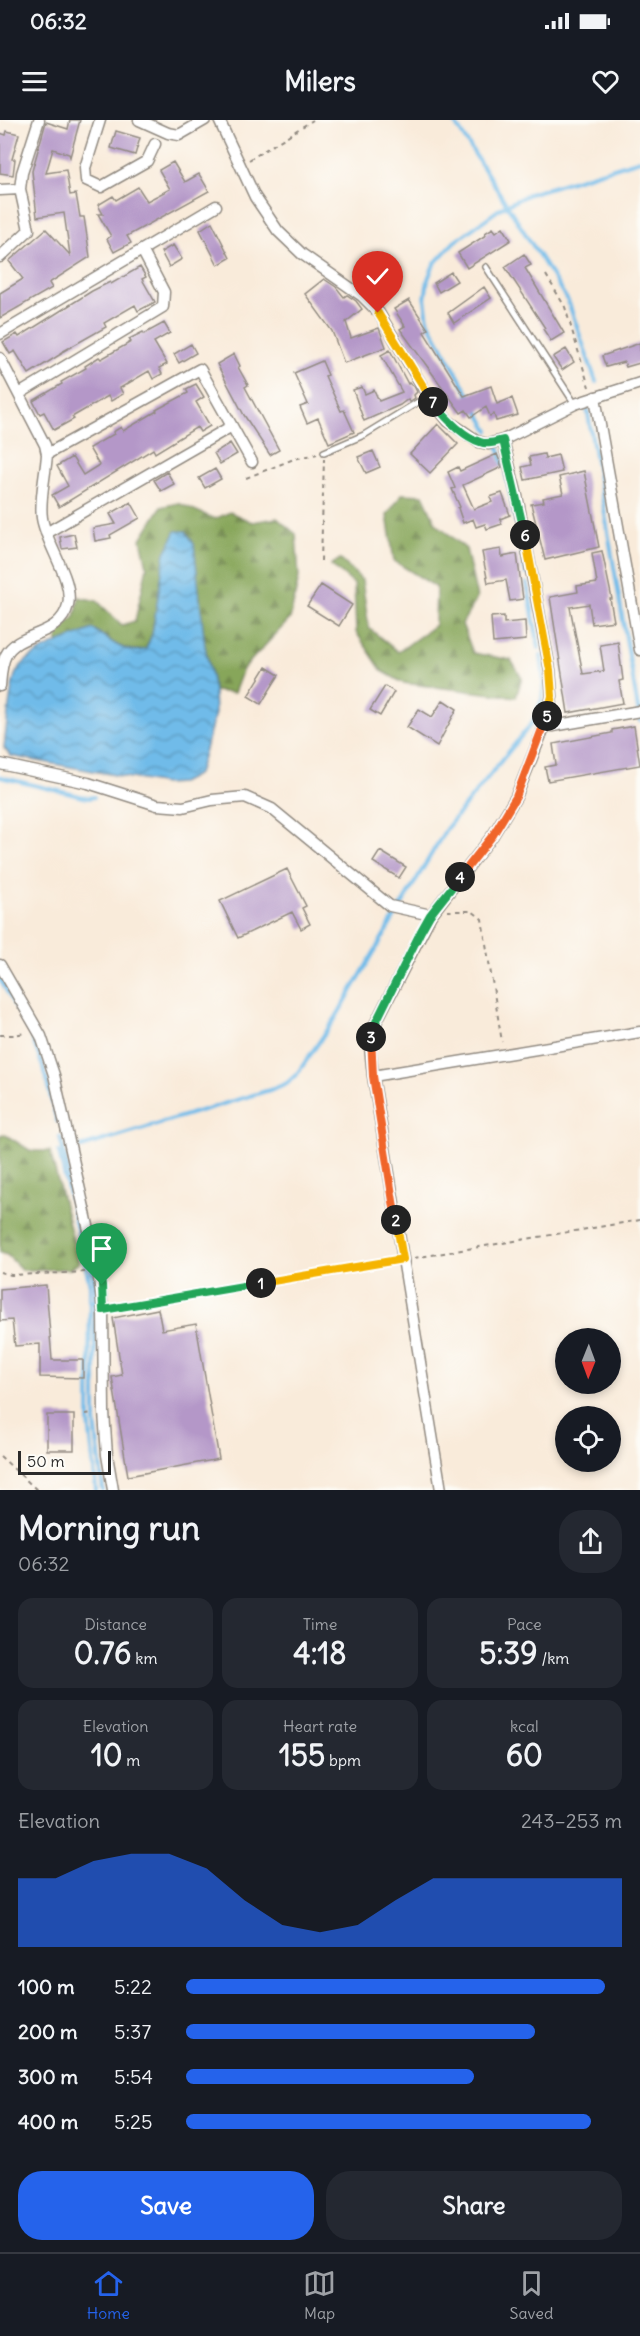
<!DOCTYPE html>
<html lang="en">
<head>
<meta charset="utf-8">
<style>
	:root { --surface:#171b24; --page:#242831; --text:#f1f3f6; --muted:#9ea1a6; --line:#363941; --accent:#2563eb }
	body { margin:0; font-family:Delius,sans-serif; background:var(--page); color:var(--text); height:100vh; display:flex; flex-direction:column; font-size:22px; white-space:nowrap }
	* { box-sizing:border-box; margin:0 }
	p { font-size:20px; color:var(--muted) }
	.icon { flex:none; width:33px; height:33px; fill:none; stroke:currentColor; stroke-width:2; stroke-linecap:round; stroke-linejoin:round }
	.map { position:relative; height:1370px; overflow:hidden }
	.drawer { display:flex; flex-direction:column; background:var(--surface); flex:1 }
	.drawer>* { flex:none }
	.needle { width:39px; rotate:181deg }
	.controls { position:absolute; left:555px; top:1208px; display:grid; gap:12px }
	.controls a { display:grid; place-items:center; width:66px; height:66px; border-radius:50%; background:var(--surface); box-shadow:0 3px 9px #0003; font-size:30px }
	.scale { position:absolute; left:18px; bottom:15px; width:93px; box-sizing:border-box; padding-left:6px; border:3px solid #2b2b2b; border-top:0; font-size:16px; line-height:21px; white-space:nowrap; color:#2b2b2b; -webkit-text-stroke:4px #fdfcf7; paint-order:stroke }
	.pin { position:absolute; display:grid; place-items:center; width:51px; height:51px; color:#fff; margin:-62px -26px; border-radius:50% 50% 50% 0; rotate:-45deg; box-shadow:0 0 6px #0007 }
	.pin .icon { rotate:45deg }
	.km { position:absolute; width:30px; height:30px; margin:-15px; border-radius:50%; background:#222; color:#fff; font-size:16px; line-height:30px; text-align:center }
	.round { display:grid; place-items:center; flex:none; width:63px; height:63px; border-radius:24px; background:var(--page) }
	.overview { display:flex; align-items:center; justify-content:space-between; height:102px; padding:0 18px }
	h1 { font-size:33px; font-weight:700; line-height:45px }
	.figures { display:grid; grid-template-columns:repeat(3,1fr); gap:9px; height:102px; padding:6px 18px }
	.figures div { display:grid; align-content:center; border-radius:15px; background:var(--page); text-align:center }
	.figures b { font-size:30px; font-weight:700 }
	.figures small { font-size:16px; font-weight:400 }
	.figures p { font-size:16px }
	.chart { height:168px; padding:12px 18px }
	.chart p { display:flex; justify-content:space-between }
	.chart svg { width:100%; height:108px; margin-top:6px; fill:var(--accent); opacity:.7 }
	.primary-button { display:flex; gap:12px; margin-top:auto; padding:12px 18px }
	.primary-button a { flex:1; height:69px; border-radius:24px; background:var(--accent); color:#fff; font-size:24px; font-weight:700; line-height:69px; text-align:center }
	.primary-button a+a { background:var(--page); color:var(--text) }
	ul { padding:0 18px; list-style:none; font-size:20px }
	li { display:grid; grid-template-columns:96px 72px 1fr; align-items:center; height:45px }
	li i { height:15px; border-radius:8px; background:var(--accent) }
	.status { display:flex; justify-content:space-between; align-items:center; height:42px; padding:0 30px; background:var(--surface); direction:ltr }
	.status svg { height:16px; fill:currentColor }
	header { display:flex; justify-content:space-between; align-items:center; height:78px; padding:0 18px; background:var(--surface); font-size:27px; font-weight:700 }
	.tab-bar { display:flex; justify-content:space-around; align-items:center; height:84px; border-top:2px solid var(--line); background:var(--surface); font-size:16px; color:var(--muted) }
	.tab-bar a { display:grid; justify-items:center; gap:3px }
	.tab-bar .active { color:var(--accent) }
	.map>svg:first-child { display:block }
	.forest { fill:url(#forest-firs); stroke:#596842; stroke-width:1.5 }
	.water { fill:url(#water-waves); stroke:#4e738a; stroke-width:1.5 }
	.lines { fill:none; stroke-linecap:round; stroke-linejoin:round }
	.stream { stroke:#70bbe9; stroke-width:4 }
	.building { fill:#b497c8 }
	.service-casing { stroke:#928b82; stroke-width:8 }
	.minor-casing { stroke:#928b82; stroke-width:13 }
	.path { stroke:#928b82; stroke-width:2; stroke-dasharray:4.5 4.5; stroke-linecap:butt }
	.service { stroke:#fff; stroke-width:5 }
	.minor { stroke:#fff; stroke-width:10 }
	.split-1-casing { stroke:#fff; stroke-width:12 }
	.split-2-casing { stroke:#fff; stroke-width:12 }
	.split-3-casing { stroke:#fff; stroke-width:12 }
	.split-4-casing { stroke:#fff; stroke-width:12 }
	.split-5-casing { stroke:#fff; stroke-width:12 }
	.split-6-casing { stroke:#fff; stroke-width:12 }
	.split-7-casing { stroke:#fff; stroke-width:12 }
	.split-8-casing { stroke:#fff; stroke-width:12 }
	.split-1 { stroke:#22a559; stroke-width:8 }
	.split-2 { stroke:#f5b400; stroke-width:8 }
	.split-3 { stroke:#f0652b; stroke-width:8 }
	.split-4 { stroke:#22a559; stroke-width:8 }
	.split-5 { stroke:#f0652b; stroke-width:8 }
	.split-6 { stroke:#f5b400; stroke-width:8 }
	.split-7 { stroke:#22a559; stroke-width:8 }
	.split-8 { stroke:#f5b400; stroke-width:8 }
</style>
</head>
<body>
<div class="status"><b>06:32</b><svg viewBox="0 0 49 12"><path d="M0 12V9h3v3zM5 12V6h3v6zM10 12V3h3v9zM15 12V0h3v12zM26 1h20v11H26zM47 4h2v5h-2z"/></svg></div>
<header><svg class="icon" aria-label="menu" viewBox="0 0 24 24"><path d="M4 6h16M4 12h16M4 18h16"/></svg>Milers<svg class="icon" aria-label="heart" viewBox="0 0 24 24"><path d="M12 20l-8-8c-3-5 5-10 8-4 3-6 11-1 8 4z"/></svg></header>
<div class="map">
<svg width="640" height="1370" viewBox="0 0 640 1370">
	<defs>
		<pattern id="forest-firs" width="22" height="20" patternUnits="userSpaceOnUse" patternTransform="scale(1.5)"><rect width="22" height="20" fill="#87a65a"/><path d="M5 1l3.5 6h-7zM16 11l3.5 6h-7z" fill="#6f874b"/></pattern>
		<pattern id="water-waves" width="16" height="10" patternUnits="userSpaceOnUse" patternTransform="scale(1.5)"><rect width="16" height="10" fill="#70bbe9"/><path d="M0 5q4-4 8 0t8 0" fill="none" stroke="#5c98bd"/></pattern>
	</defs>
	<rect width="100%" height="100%" fill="#fdfcf7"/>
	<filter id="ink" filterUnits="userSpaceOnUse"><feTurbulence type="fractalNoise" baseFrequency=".0167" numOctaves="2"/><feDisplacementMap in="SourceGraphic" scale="12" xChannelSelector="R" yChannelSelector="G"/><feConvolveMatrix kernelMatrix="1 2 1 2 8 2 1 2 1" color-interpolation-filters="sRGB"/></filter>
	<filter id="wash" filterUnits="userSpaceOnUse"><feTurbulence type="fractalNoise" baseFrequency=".008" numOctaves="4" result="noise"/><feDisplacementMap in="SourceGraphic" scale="24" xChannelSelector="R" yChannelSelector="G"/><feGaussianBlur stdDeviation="1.35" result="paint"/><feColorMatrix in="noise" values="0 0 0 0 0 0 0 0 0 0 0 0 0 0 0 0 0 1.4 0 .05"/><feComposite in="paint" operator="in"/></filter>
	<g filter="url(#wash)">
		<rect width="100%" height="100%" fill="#f9ebda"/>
		<path class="forest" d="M402,374L423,375L436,403L466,429L477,478L462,504L473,533L511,540L522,558L516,577L403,563L382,551L356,512L354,464L331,445L340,439L362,460L369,508L398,532L435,505L436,467L394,441L387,395Z
			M178,383L215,399L230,392L252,402L277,398L296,414L299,457L290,499L243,549L234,573L214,571L205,526L152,514L146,529C125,535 110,520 93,509L58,524L56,512L75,497L79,477L97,481L122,505L135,501L147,447L141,419L161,387Z
			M4,1014L31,1031H50L79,1143L70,1149L22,1150L7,1135L0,1133V1015Z"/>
		<path class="water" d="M176,411H186L194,424L205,526L214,571L215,594L198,654L181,663L164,664L11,636L4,628C6,612 10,565 16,553C27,531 71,518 93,509C110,520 125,536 146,529L152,514L165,433Z"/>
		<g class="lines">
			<path class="stream" d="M453,0L568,181L596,262
				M470,277L428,201L425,179L428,159L434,144L454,122L501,88L529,74L640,40
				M476,288L489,311
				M587,288L640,601
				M498,327L504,346
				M506,354L516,403
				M518,412L519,418
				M522,433L526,454
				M527,463L539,528
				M0,657L88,678L94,677
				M0,859L20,895
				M24,903L28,909
				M31,915L43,947L57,1001
				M60,1017L95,1163V1302L103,1370
				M81,1027L273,969L287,963L297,954L335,899L446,709L532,603L542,579L544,562L541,535
				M59,1032L90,1165L89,1301L96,1370"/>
		</g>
		<g id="blocks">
			<path class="building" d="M70,0H80L70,37L69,34L53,29L46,53L66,50L70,75L76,74L80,97H84L90,137L49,163L52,168L0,198V173L23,159L9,141L46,109L70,135L64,93L37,97L32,51L46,2L68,9Z
				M7,11L19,14L12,39H15L13,55L0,53V13L6,15Z
				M116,11L140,18L135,35L111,28Z
				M173,42L185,62L199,54L209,71L127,116L131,123L114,132L107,119L111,116L98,94H103L98,85L113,76L116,80L138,67L147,81L170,69L159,50Z
				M212,102L230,138L218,145L200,110Z
				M503,107L511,120L467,148L458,133L486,115L485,113L493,108L496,112Z
				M173,125L182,139L169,147L161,132Z
				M524,134L531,145L525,148L564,213L551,221L543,209L545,208L505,147Z
				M140,147L146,157L142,159L155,182L138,191L135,185L104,203L106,207L60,233L61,234L29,254L15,231L10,234L3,222L17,214L19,217L92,171L110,162L111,164Z
				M451,152L457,161L439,172L434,163Z
				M324,159L336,167L344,177L347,175L356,181L362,189L346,202L351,218L379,208L386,227L344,243L332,211L305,174Z
				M484,167L491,178L454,203L448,193Z
				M409,180L428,209L424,212L464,276L491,266L497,284L512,278L518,295L496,301L494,294L490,296L486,287L471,297L466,290L461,293L400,209L405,206L394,189Z
				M164,203L170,213L154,222L167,244L159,248L162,254L153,259L149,251L120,268L123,274L111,281L108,276L72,297L74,299L54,310L44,292L40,294L33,281L62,264L61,262L86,248L85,246L99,237L101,239L131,222L129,219L143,212L144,214Z
				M640,223V243L626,247L624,242L606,247L602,236Z
				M191,224L196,233L179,243L174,234Z
				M566,229L574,242L562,250L553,237Z
				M390,230L408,264L409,263L414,266L417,272L414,275L415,278L409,282L408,279L400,285L364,301L353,270L362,267L365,274L374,270L379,281L402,272L381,235Z
				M234,234L240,246L238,247L248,265L245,267L279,330L270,335L244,295L217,244Z
				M322,241L328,255L325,256L341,291L344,290L354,312L329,323L318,298L307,303L300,287L308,284L294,253Z
				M196,264L204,277L196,282L210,306L200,312L197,307L155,333L153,329L59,387L52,375L68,366L57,346L72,337L83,355L99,345L89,328L114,314L113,312L121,307L123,311L157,291L156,290L188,273L186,269Z
				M438,304L458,324L430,353L410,334Z
				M230,323L237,334L220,344L214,333Z
				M373,331L380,347L366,353L358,337Z
				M497,334L502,347L463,365L474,389L492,382L490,377L502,373L510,395L500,399L502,404L487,409L485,404L476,407L473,399L463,403L458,388L460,387L452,369L455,368L448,352L458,347L460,351Z
				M544,334L545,338L558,335L562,352L525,360L522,347L531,345L529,337Z
				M215,349L221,359L205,368L199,358Z
				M584,351L599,427L545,440L531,384L544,382L543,378L563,374L559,357Z
				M167,352L174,364L161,371L154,360Z
				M131,382L140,398L110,415L111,418L95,421L93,408L116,404L110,394Z
				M74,414L77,427L62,429L60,417Z
				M501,429L502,437L517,434L523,479L510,481L506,460L488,463L482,432Z
				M602,431L612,479H610L614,501L592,504L589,484L570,487L583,554L604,551L600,525L618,522L623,560L619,561L623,583L568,593L550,477L578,472L577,466L597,463L592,433Z
				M321,465L352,485L339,506L307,486Z
				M504,496V503L525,501L526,520L493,523L491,497Z
				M266,547L279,555L261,584L248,576Z
				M385,566L394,572L380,596L370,590Z
				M443,580L457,589L437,626L407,607L419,589L432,597Z
				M634,606L640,645L548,661L545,647L556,645L553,624L612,613V610Z
				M380,731L406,747L399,758L373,742Z
				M287,749L306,786L302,788L310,804L301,809L292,792L238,818L220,781Z
				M46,1165L52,1240H83V1258L40,1257V1224L15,1226L12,1200L0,1201V1169Z
				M158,1189L162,1210L196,1204L219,1339L128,1356L112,1257L122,1255L113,1198Z
				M47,1295H74V1330H47Z"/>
		</g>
	</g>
	<g filter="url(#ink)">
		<use href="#blocks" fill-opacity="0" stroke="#928b82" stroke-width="1.5"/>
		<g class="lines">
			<defs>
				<path id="service" d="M486,147L575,284
					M324,332L364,315L428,276"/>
				<path id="minor" d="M100,0L85,48L86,60L101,67L147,41L155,24
					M139,0L168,13L179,15L205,0
					M219,0L255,77L278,111L302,134L362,176L379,193L428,276L448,301L479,322L488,324L503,320L575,284L640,263
					M0,70L20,69
					M0,137L29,110L20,69L22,53L39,0
					M0,214L216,86
					M0,238L45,325L47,334C46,353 39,380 42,398C46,425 74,460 68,485C60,518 18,511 6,535C1,544 1,556 0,566
					M19,274L163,187L164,172L142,130
					M595,277L640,530
					M47,334L200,249L252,342
					M46,413L232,306
					M545,605L553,606L640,591
					M0,644L88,663L157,685L183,687L212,680L245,677L272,689L390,786L431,795
					M0,845L41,916L54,955L98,1150L103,1190L104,1292L107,1335L113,1370
					M373,956L640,912
					M441,1370L373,956L370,927L371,912L431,795L493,715L516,677L545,605L552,576L550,550L517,376L503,320"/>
			</defs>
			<use href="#service" class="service-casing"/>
			<use href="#minor" class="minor-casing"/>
			<path class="path" d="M249,40L313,0
				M546,155L565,187L589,267
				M246,358L294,339L317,334
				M321,441L324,339
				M447,791H472L482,799L502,922
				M0,915H14L26,913
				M414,1138L640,1100
				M0,1152L11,1155L87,1152
				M115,1188L393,1141
				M85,1294L94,1293
				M0,1336L37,1370"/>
			<use href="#service" class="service"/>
			<use href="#minor" class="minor"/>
		</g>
	</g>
	<g class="lines" filter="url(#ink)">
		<defs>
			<path id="split-1" d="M102,1165L103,1190L261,1163"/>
			<path id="split-2" d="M261,1163L403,1139L396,1100"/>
			<path id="split-3" d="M371,917L373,956L396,1100"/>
			<path id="split-4" d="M371,917V912L421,811L430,795L460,757"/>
			<path id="split-5" d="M460,757L493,715L516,677L547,596"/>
			<path id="split-6" d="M525,415L550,550L552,576L547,596"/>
			<path id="split-7" d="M433,282C444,296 462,316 480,322C488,325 496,322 503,320L525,415"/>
			<path id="split-8" d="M378,193L433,282"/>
		</defs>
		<use href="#split-1" class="split-1-casing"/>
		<use href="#split-2" class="split-2-casing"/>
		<use href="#split-3" class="split-3-casing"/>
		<use href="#split-4" class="split-4-casing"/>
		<use href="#split-5" class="split-5-casing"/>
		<use href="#split-6" class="split-6-casing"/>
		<use href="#split-7" class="split-7-casing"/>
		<use href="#split-8" class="split-8-casing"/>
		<use href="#split-1" class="split-1"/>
		<use href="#split-2" class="split-2"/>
		<use href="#split-3" class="split-3"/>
		<use href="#split-4" class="split-4"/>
		<use href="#split-5" class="split-5"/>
		<use href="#split-6" class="split-6"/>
		<use href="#split-7" class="split-7"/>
		<use href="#split-8" class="split-8"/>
	</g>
</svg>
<div class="controls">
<a><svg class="needle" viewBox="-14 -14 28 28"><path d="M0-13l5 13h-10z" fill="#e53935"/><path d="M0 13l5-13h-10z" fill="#9ea1a6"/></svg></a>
<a><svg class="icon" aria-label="locate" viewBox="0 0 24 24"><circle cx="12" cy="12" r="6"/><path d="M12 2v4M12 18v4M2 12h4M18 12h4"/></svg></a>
</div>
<div class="scale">50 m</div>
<div class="pin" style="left:102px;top:1165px;background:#1e9e55"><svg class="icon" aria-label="arrive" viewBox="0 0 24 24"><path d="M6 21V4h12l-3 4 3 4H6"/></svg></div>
<div class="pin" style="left:378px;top:193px;background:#d93025"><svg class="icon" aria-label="check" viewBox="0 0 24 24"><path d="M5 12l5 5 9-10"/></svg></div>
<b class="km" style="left:261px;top:1163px">1</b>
<b class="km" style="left:396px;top:1100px">2</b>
<b class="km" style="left:371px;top:917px">3</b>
<b class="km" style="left:460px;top:757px">4</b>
<b class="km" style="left:547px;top:596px">5</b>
<b class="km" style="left:525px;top:415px">6</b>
<b class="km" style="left:433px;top:282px">7</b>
</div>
<section class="drawer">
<div class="overview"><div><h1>Morning run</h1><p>06:32</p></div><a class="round"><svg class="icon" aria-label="share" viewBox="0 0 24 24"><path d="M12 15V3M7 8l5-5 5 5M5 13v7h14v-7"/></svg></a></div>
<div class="figures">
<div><p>Distance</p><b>0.76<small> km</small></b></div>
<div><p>Time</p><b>4:18</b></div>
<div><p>Pace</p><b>5:39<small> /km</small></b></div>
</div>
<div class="figures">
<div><p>Elevation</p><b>10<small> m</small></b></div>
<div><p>Heart rate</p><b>155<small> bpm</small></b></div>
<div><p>kcal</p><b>60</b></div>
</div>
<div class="chart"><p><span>Elevation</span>243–253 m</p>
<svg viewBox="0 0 160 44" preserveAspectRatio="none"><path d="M0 44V16L10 16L20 9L30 6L40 6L50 12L60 25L70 35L80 38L90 35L100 25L110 16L120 16L130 16L140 16L150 16L160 16V44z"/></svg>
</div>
<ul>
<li><b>100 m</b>5:22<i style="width:96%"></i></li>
<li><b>200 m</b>5:37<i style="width:80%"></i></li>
<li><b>300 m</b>5:54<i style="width:66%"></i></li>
<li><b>400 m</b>5:25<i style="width:93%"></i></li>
</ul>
<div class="primary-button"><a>Save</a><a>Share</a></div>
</section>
<nav class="tab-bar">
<a class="active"><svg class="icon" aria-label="home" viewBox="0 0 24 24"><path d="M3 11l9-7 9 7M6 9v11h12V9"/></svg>Home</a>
<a><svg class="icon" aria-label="map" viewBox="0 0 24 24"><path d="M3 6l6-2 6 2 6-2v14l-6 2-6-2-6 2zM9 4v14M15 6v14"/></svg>Map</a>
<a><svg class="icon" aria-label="saved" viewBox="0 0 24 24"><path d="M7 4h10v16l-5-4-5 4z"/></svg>Saved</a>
</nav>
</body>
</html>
